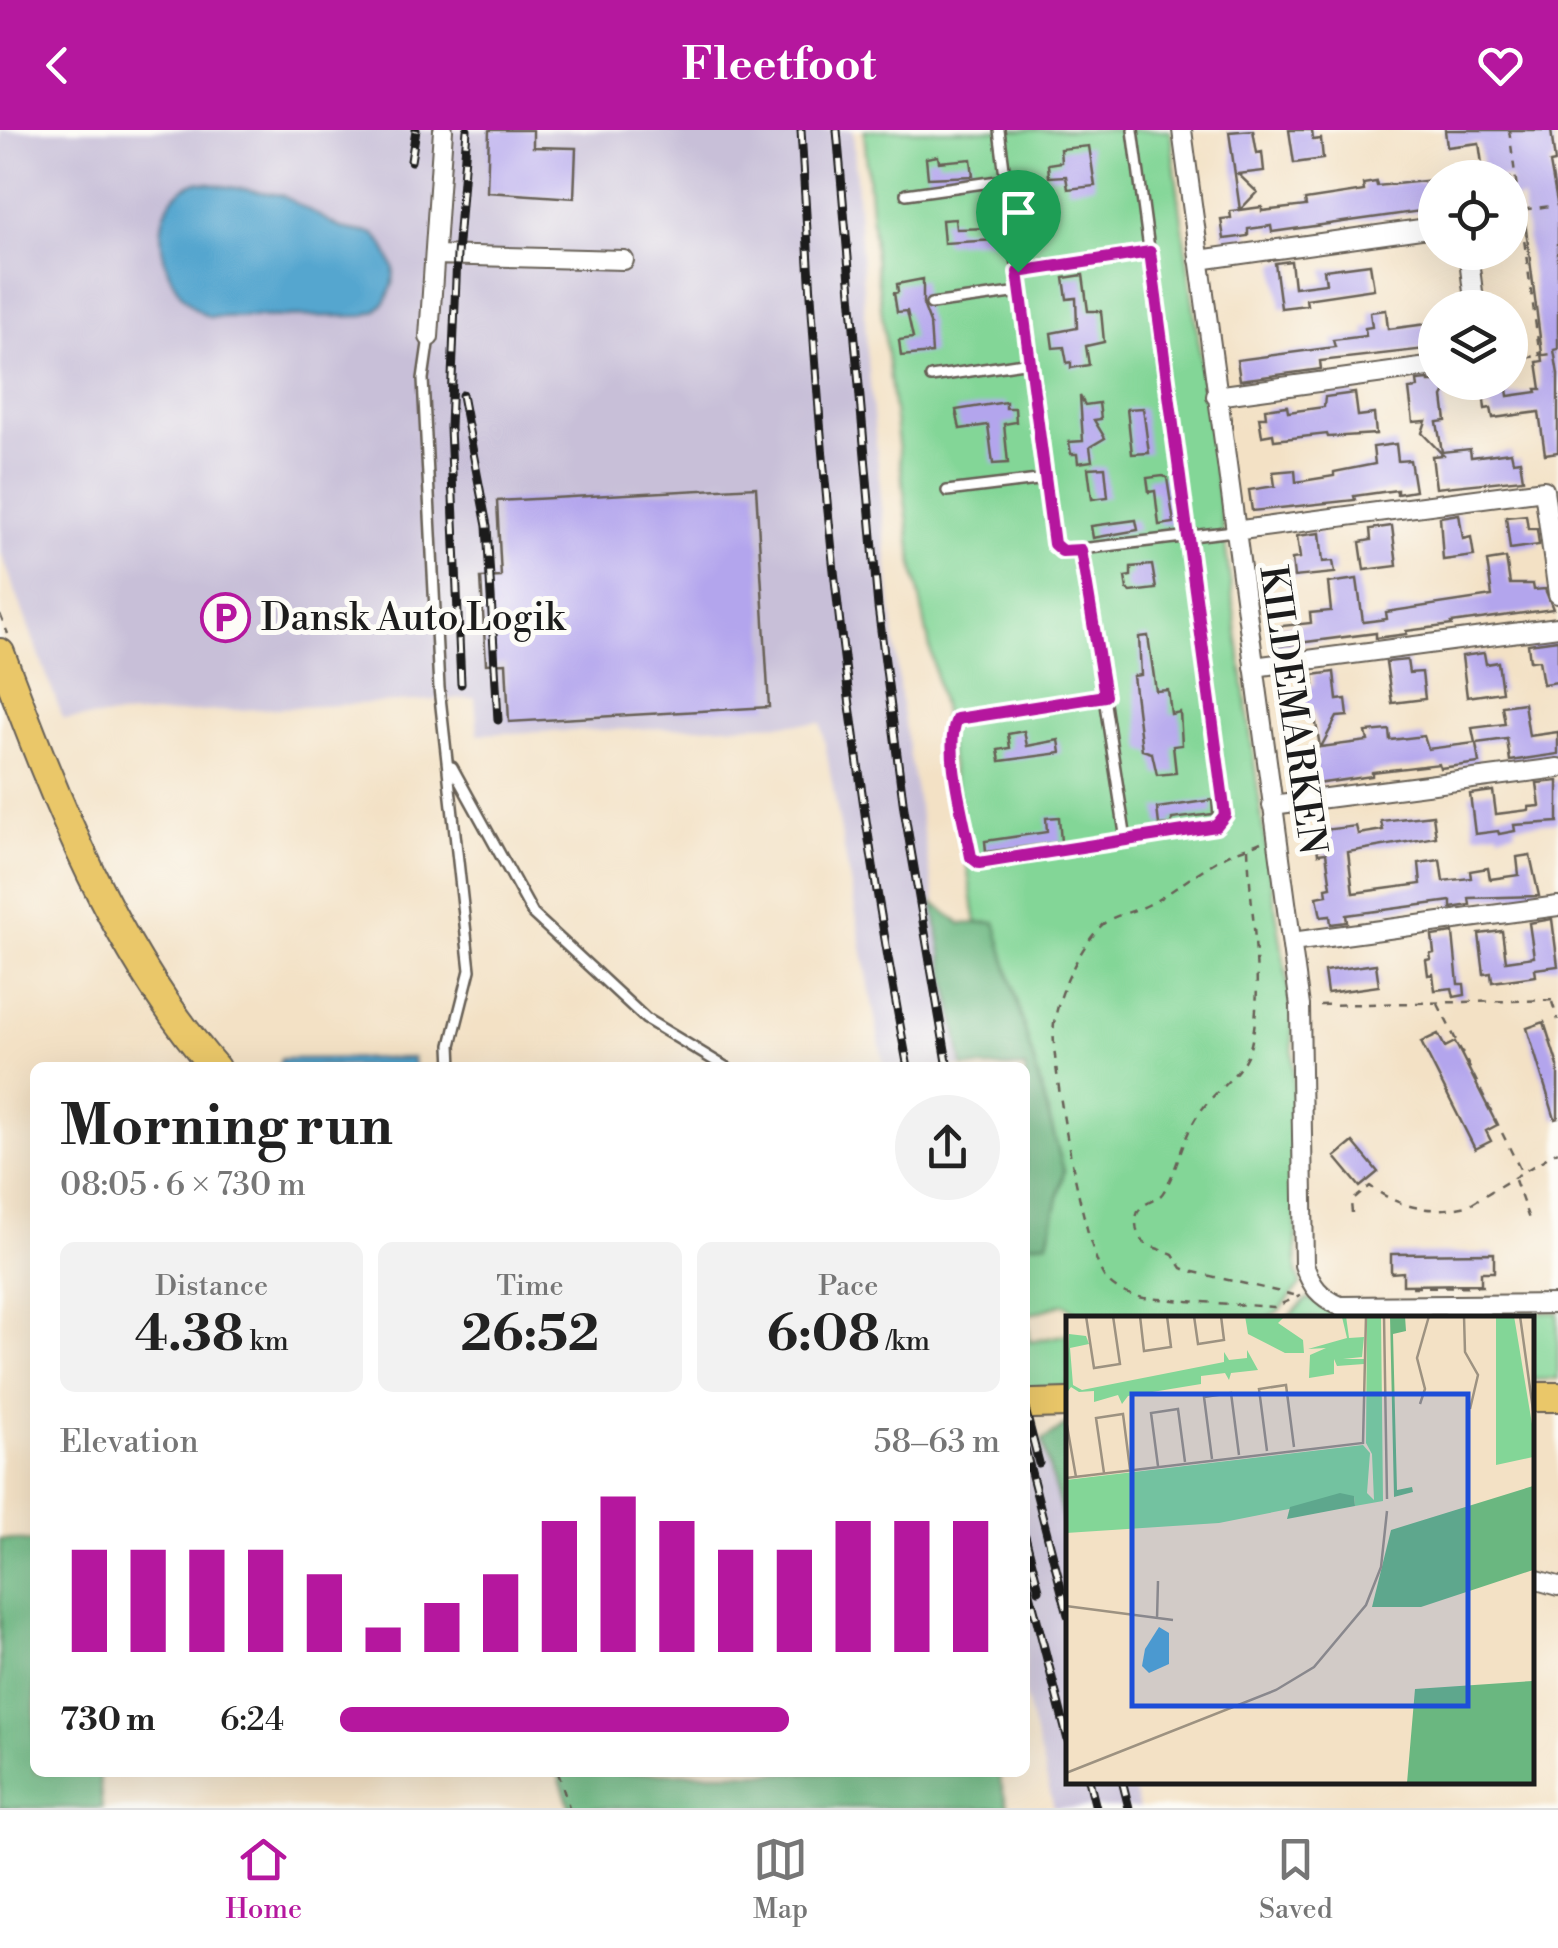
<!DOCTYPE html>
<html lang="en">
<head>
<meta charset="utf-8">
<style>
	:root { --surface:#fff; --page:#f2f2f2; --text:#222; --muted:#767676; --line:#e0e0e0; --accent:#b5179e }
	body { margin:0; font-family:"Libre Bodoni",serif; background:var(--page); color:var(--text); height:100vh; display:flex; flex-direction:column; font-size:38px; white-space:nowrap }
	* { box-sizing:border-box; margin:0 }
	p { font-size:32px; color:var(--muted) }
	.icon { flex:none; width:55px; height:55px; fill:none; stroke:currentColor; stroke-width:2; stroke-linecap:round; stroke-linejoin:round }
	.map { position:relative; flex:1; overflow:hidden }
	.panel { position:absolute; left:30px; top:932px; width:1000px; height:715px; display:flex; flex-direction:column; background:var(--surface); border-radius:15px; box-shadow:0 10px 40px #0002 }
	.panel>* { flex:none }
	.fabs { position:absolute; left:1418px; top:30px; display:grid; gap:20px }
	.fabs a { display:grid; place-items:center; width:110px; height:110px; border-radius:50%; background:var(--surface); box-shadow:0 10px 40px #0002; font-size:50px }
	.pin { position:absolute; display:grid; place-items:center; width:85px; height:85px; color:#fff; margin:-102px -42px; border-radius:50% 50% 50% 0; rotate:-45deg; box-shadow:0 0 10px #0007 }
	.pin .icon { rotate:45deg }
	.round { display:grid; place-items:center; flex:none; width:105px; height:105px; border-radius:52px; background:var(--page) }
	.headline { display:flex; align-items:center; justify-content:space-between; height:170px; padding:0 30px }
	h1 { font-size:55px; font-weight:800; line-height:75px }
	.metrics { display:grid; grid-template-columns:repeat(3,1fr); gap:15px; height:170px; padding:10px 30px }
	.metrics div { display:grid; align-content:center; border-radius:15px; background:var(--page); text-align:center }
	.metrics b { font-size:50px; font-weight:800 }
	.metrics small { font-size:28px; font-weight:400 }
	.metrics p { font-size:28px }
	.chart { height:280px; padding:20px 30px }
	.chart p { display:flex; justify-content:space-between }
	.chart svg { width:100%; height:180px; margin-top:10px; stroke:var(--accent); stroke-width:6 }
	ul { padding:0 30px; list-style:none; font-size:32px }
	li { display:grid; grid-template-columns:160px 120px 1fr; align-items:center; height:75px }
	li i { height:25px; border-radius:12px; background:var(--accent) }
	header { display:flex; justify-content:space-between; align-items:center; height:130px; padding:0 30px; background:var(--accent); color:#fff; font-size:45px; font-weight:800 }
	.tabs { display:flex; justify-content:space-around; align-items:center; height:140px; border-top:2px solid var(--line); background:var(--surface); font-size:28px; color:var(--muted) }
	.tabs a { display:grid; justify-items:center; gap:5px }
	.tabs .active { color:var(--accent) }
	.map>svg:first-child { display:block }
	.industrial { fill:#c8bfd8 }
	.green { fill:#83d697; stroke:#50795a; stroke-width:2.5 }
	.forest { fill:#6ab780; stroke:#436a4e; stroke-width:2.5 }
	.water { fill:#54a6cf; stroke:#386176; stroke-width:2.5 }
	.building { fill:#b3a5ed }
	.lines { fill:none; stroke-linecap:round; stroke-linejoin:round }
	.lane-casing { stroke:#676157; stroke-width:14 }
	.street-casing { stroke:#676157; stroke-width:22 }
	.primary-casing { stroke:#676157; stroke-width:32 }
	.path { stroke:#676157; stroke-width:2.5; stroke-dasharray:8 8; stroke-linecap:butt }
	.lane { stroke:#fff; stroke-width:9 }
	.street { stroke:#fff; stroke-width:18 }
	.primary { stroke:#eac769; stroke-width:28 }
	.rail-casing { stroke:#1c1c1c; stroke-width:9 }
	.rail { stroke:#fdfcf7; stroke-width:5; stroke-dasharray:15; stroke-linecap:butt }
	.route-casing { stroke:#fff; stroke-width:20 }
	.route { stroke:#b5179e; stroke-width:12 }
	.labels { text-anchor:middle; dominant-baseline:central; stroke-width:10; stroke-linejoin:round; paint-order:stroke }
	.poi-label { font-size:38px; fill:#1c1c1c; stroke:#fdfcf7; text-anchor:start }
	.street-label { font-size:38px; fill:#1c1c1c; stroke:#fdfcf7 }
	.inset-road { fill:none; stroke:#9d9281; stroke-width:2.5 }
	.view { fill:#1d4ed8; fill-opacity:0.15; stroke:#1d4ed8; stroke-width:5 }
	.inset-edge { fill:none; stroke:#1c1c1c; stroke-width:5 }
</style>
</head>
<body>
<header><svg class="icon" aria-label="back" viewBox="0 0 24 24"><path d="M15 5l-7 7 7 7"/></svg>Fleetfoot<svg class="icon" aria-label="heart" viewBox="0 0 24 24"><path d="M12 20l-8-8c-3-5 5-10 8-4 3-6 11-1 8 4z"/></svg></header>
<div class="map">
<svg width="1558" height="1678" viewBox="0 0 1558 1678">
	<rect width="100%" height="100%" fill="#fdfcf7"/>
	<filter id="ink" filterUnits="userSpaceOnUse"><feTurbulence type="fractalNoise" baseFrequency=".01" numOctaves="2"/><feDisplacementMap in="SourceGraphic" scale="20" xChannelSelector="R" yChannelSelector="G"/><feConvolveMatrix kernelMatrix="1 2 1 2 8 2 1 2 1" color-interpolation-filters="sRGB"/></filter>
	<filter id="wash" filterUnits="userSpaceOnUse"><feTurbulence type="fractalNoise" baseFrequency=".0048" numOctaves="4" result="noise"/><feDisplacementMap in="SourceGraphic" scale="40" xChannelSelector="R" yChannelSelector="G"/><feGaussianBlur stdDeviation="2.25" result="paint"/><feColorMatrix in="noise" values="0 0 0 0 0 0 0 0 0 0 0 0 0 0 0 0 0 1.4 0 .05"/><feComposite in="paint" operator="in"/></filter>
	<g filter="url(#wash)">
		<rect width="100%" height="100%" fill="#f3e1c5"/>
		<path class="industrial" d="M0,0H853L867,220L901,575L964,937H884L821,593L478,604L475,568L63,589L0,420Z
			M1032,1284L1068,1407V1650L1131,1651L1139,1678H1054L1025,1566V1285Z"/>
		<path class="green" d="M864,0H1170L1263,698L1292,882L1297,1141L1301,1154L1280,1180L1267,1188H1076L1073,1180L1064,1174L1027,1185L1030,1212L1068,1204V1257L1027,1260L1025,1256V1114L1048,1111L1064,1041L995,793H976L943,582L913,434L875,128Z
			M1307,1169C1317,1169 1333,1182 1346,1185L1558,1182V1249L1531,1250L1530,1188H1287Z"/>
		<path class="forest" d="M933,773L961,794L995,792L1064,1041L1048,1112L1025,1114V938L963,937Z
			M1068,1294V1407L1042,1311Z
			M0,1409L35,1412V1642L99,1643L102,1678H0Z
			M558,1643H998L1008,1678H570Z"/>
		<path class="water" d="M197,52L281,65L341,98L374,104L383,114L394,138L393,154L386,171L376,181L363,186L209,187C161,167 137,72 197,52Z
			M413,928L414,937L279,936L281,929Z"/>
		<g id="blocks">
			<path class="building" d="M489,0H533V17L576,18L574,68L487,62Z
				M1253,0L1257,23L1262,22L1264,41L1238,44L1257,62L1240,80L1262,77V81L1306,76L1305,70L1364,61L1363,54L1376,52L1377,56L1435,50V79L1272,102L1271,96L1248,99V106L1224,109L1221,89L1231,88L1230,81L1240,80L1229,2Z
				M1289,0H1312L1313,10L1321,9L1323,29L1294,33Z
				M1445,0H1551L1555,32L1550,33L1558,78V219L1554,220L1558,244V322L1545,324L1539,282L1493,288L1491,278L1485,279L1482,252H1506L1508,266L1537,262L1536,259H1541L1537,232L1543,231L1523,76L1522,68L1510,70V48H1484L1479,13L1447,17Z
				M1089,16L1095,56L1068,59L1066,46L1049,47L1048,34L1061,32L1060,19Z
				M938,26L939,32L971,29L973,46L928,48L926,28Z
				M955,89L956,99L995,98L996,110L944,113L942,90Z
				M1291,131L1294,157L1326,153L1324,140L1370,134L1374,159L1306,169L1307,175L1281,178L1275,133Z
				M1083,145L1088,181H1101L1104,212L1086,216L1089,235L1071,238V232L1067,233L1064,217L1053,218L1051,203L1077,198L1076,168L1067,169L1064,148Z
				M923,149V174L930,193L932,223L901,226L899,210L913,208L907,181L897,182L894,163L898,162L897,154Z
				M1386,180L1388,199L1435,193V218L1320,231L1321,239L1240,250L1237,230L1335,217L1333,210L1366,206L1365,198L1372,197L1370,182Z
				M1429,250V252H1451L1443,267L1446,291L1437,292L1442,322L1470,319L1471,327L1511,322L1513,331L1520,330L1523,349L1436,358L1432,326L1443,325L1422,303L1426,291L1413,292L1409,259L1418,258L1417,251Z
				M1355,263L1358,286L1374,284L1376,304L1328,307L1327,304L1274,310L1273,304L1262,306L1259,287H1266L1265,279L1287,276L1288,282L1324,277L1325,267Z
				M1080,266L1085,275L1099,273L1101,289L1094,290L1105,308L1090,317L1092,331L1078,333L1077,324H1071L1069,312L1083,311Z
				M1006,272V278H1015L1016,292L1004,294L1008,333L993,334L988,295L960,299L956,280Z
				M1143,278L1149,323L1132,324L1127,279Z
				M1396,314L1398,331L1410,330L1415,361L1397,364V360L1354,366L1355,370L1252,381L1249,360L1275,356L1273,342L1295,340L1296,352L1334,346V342L1375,334L1373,317Z
				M1105,337L1108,367L1092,369L1088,338Z
				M1163,346L1167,348L1174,393L1159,395L1155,361L1149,362L1147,348Z
				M756,357L769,577L509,592L506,533L486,534L481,448L501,447L497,371Z
				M1459,384L1463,409L1471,407L1474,426L1443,430L1440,387Z
				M1526,385L1528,399H1537L1539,415L1510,419L1506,387Z
				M1136,390L1138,400L1093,408L1091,396Z
				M1392,396L1397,436L1364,440L1360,412L1371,410L1370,399Z
				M1320,403L1323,432L1333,431L1335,443L1294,447L1292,429L1300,428L1297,406Z
				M1506,428L1510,454H1533L1534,460L1545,459L1553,479L1451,493L1452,495L1406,501L1407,504L1376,508V503L1275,516L1272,497L1311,493L1310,483L1331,481L1328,453L1357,449L1363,492L1387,489L1386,482L1492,466L1487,431Z
				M1152,435L1156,459L1131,462L1127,459L1125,447L1131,446V437Z
				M1148,506L1156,561L1168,560L1171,584L1180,582L1182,615L1173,616L1176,643L1157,645L1152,623L1142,620L1133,546L1141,545L1139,507Z
				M1558,510V552L1543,554L1539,530L1530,531L1528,514Z
				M1484,523L1486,534L1498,532L1502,562L1467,567L1462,526Z
				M1407,530L1409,543L1422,542L1425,569L1392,573L1386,532Z
				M1334,542L1337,570L1346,569L1348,586L1337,587L1321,617L1368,611L1366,602L1389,600L1390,610L1424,606L1428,619L1475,613L1472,598L1505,594L1502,576L1524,573L1529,606L1558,602V624L1510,631L1507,609L1476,613L1479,633L1440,638L1439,634L1372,642V646L1295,657L1293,639L1313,636L1312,626L1317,625L1316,618L1320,617L1314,581L1309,582L1308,577H1305L1304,556L1314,555L1313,545Z
				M1024,601L1027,616L1059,610L1061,623L1000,631L998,620L1010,618L1008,604Z
				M1558,651V692L1514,695L1515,701L1499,704L1498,701L1475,704L1470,664L1493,661L1496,684L1529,680V677L1540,676L1537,653Z
				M1212,670L1213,684L1172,689V694L1159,695L1157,678Z
				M1433,685L1436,707L1348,722L1353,763L1421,754L1419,733L1440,730L1443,751L1471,748L1470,741L1488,738L1490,749L1519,745L1517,727L1530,725L1539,766L1469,768L1470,775L1451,778V771L1346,785L1347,792L1331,794L1330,786L1321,787L1317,767L1327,765L1326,758L1331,757L1326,723L1318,724L1315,701L1356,696L1358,704L1383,700L1381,691Z
				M1059,687L1061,712L986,722L985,711L1047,702L1046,688Z
				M1552,789L1558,836L1535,839L1536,846L1492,852L1491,843L1484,844L1479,804L1502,801L1506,831L1534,827L1529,793Z
				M1453,803L1458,854H1464L1465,865L1454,867L1452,858L1435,860L1433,844L1428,845L1426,830L1431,829L1430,824L1434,823L1432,806Z
				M1376,834L1379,856L1327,863L1324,841Z
				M1544,892L1558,936V988L1555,989L1527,898Z
				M1438,904L1445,917L1455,912L1497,995L1486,1001L1491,1011L1475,1019L1421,912Z
				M1353,1012L1378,1042L1360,1057L1335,1027Z
				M1494,1123V1142H1481V1154L1403,1155V1142L1391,1143V1124Z"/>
		</g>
	</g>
	<g filter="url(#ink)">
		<use href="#blocks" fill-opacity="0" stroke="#676157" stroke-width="2.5"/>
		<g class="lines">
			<defs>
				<path id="lane" d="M999,0L1054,414L1062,421L1081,419L1126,710L1216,696L1225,685L1133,0
					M906,64L1005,50
					M1018,142L1149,122
					M931,174L1020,162
					M429,207L423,249L439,558L470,840L451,915L452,938
					M931,247L1030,232
					M947,361L1046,349
					M1081,419L1234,401
					M1105,566L957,589C943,619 965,692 971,727L979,733L1126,710
					M452,637L533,784L646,889L727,938"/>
				<path id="street" d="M1182,0L1300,876L1304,1135C1312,1157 1319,1166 1340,1176L1558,1174
					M1468,122L1475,178
					M435,125L624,130
					M1199,130L1435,97
					M429,207L443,0
					M1216,266L1435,236
					M1234,401L1544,360L1558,464
					M1254,537L1558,497
					M1272,675L1558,638
					M1292,812L1558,776
					M1530,1448L1558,1456"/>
				<path id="primary" d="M0,523C56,670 111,817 215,938
					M1530,1267H1558
					M1033,1274L1068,1273"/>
			</defs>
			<use href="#lane" class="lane-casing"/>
			<use href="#street" class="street-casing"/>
			<use href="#primary" class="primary-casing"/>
			<path class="path" d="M1509,0L1540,226
				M1510,87L1520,80L1558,75
				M1510,230L1558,223
				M0,484L8,504
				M1261,712C1250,717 1237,720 1226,726C1198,740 1175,761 1148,775C1132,783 1112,784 1100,797C1078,821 1059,862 1054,894C1049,927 1085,1122 1105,1148C1115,1161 1129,1165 1144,1168L1274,1177L1300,1166
				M1248,718C1250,780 1264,849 1252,910C1246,941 1221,955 1203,978C1183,1002 1180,1035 1164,1061C1159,1071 1146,1071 1140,1079C1136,1083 1136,1089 1136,1093C1137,1119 1155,1116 1173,1124L1182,1138L1189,1141L1298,1166
				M1552,872L1558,890
				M1438,874L1521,1041
				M1320,875L1558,870
				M1515,1050L1531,1095
				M1352,1083L1351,1072L1370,1056C1399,1078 1431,1084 1467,1076L1558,1021
				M1412,1157L1486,1156V1159
				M558,1642L569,1678"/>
			<use href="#lane" class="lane"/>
			<use href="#street" class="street"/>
			<use href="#primary" class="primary"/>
			<defs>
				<path id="rail" d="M801,0C808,117 814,233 825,350C843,547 871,743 908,938
					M837,0L878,477L904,679L948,938
					M411,31L416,0
					M462,265L487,396L498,590
					M461,554L450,297L457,125L467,0
					M1025,1279L1039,1333
					M1025,1319L1068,1485
					M1025,1406L1039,1460
					M1025,1444L1068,1610
					M1089,1650L1096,1678
					M1122,1650L1129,1678"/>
			</defs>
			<use href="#rail" class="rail-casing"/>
			<use href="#rail" class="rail"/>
		</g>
	</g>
	<g class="lines" filter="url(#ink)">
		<defs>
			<path id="route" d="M1150,122L1225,685L1216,696L979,733L971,727C965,692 943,619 957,589L1105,566L1081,420L1062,421L1054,414L1018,142Z"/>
		</defs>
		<use href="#route" class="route-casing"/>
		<use href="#route" class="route"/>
	</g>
	<defs>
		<symbol id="parking-ring" viewBox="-11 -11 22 22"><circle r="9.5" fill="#fdfcf7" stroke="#b5179e" stroke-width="1.5"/><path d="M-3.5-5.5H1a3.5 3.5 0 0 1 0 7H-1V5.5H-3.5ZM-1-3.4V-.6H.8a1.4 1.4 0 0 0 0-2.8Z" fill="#b5179e"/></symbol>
	</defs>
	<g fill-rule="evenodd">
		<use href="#parking-ring" x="198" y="460" width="55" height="55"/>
	</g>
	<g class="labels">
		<g class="poi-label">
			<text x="261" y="488">Dansk Auto Logik</text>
		</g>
		<g class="street-label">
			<text transform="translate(1292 580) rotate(82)">KILDEMARKEN</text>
		</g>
	</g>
	<g transform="translate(1066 1186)">
		<rect width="468" height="468" fill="#f3e1c5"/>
		<path d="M179,0H219L212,7L237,24L238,37H219L182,18ZM261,0H280L283,22L298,21L296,41L277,43H298V48L271,50L268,43V58L243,62L244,39L260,32L242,33L281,22L276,1ZM301,0H315L317,185L289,190L288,180L153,207L0,217V164L297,129L304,137L301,177L308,184L306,138L300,127ZM430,0H448L468,120L467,141L430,149ZM3,18L20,20L23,28L4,32L7,69L16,74L158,46V36L163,44L181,42V34L192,54L165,57L163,64L159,57L135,60V68L62,80L56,88L52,79L28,86V75L13,76L5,71L0,78Z" fill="#83d697"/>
		<path d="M324,0H339L340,15L327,18L331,174L346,171L347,176L328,181ZM467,170V254L355,291H306L325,214ZM274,177L288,180L289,190L221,203L224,191ZM467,365V467H341L349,373Z" fill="#6ab780"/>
		<path d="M93,311L103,317V348L83,357L76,350L79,333Z" fill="#54a6cf"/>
		<path class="inset-road" d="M20,0L28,52L54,48L47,0M74,0L78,35L105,31L101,0M128,0L132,28L158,24L155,0M318,0L321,183M398,0L399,36L412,59L404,93M454,0L468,101M354,88L359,73L351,42L363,0M0,104L10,161M201,135L193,73L220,69L228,131M146,143L138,81L165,77L173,139M92,150L85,97L112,93L119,146M38,157L30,102L57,98L64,153M0,162L297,127L300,0M0,290L107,304M91,303L92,265M0,457L210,374L248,351L300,289L315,251L321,195"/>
		<path class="view" d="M66,78H402V390H66Z"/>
		<rect width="468" height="468" class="inset-edge"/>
	</g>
</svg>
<div class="fabs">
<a><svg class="icon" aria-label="locate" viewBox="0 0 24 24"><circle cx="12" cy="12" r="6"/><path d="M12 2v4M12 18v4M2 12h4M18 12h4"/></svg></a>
<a><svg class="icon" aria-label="layers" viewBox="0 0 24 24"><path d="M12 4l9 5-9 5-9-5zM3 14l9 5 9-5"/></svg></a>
</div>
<div class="pin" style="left:1018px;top:142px;background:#1e9e55"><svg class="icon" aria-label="arrive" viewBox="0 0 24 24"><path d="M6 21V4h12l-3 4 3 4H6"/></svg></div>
<section class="panel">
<div class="headline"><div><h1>Morning run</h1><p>08:05 · 6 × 730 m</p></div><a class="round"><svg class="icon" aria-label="share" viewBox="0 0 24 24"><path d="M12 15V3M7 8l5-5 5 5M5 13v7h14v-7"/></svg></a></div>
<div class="metrics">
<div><p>Distance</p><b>4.38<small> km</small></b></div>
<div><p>Time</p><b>26:52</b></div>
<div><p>Pace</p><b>6:08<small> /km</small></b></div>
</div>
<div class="chart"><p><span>Elevation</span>58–63 m</p>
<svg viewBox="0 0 160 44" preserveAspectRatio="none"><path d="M5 44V19M15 44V19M25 44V19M35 44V19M45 44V25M55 44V38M65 44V32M75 44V25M85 44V12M95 44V6M105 44V12M115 44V19M125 44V19M135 44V12M145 44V12M155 44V12"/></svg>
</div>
<ul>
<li><b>730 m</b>6:24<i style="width:68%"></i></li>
</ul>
</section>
</div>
<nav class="tabs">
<a class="active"><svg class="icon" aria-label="home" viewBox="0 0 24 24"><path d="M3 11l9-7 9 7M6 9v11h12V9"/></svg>Home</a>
<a><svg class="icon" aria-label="map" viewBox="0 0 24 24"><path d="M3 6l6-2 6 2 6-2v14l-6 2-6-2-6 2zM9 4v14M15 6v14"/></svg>Map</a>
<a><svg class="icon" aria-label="saved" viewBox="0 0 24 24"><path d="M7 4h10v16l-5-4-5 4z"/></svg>Saved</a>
</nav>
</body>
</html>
